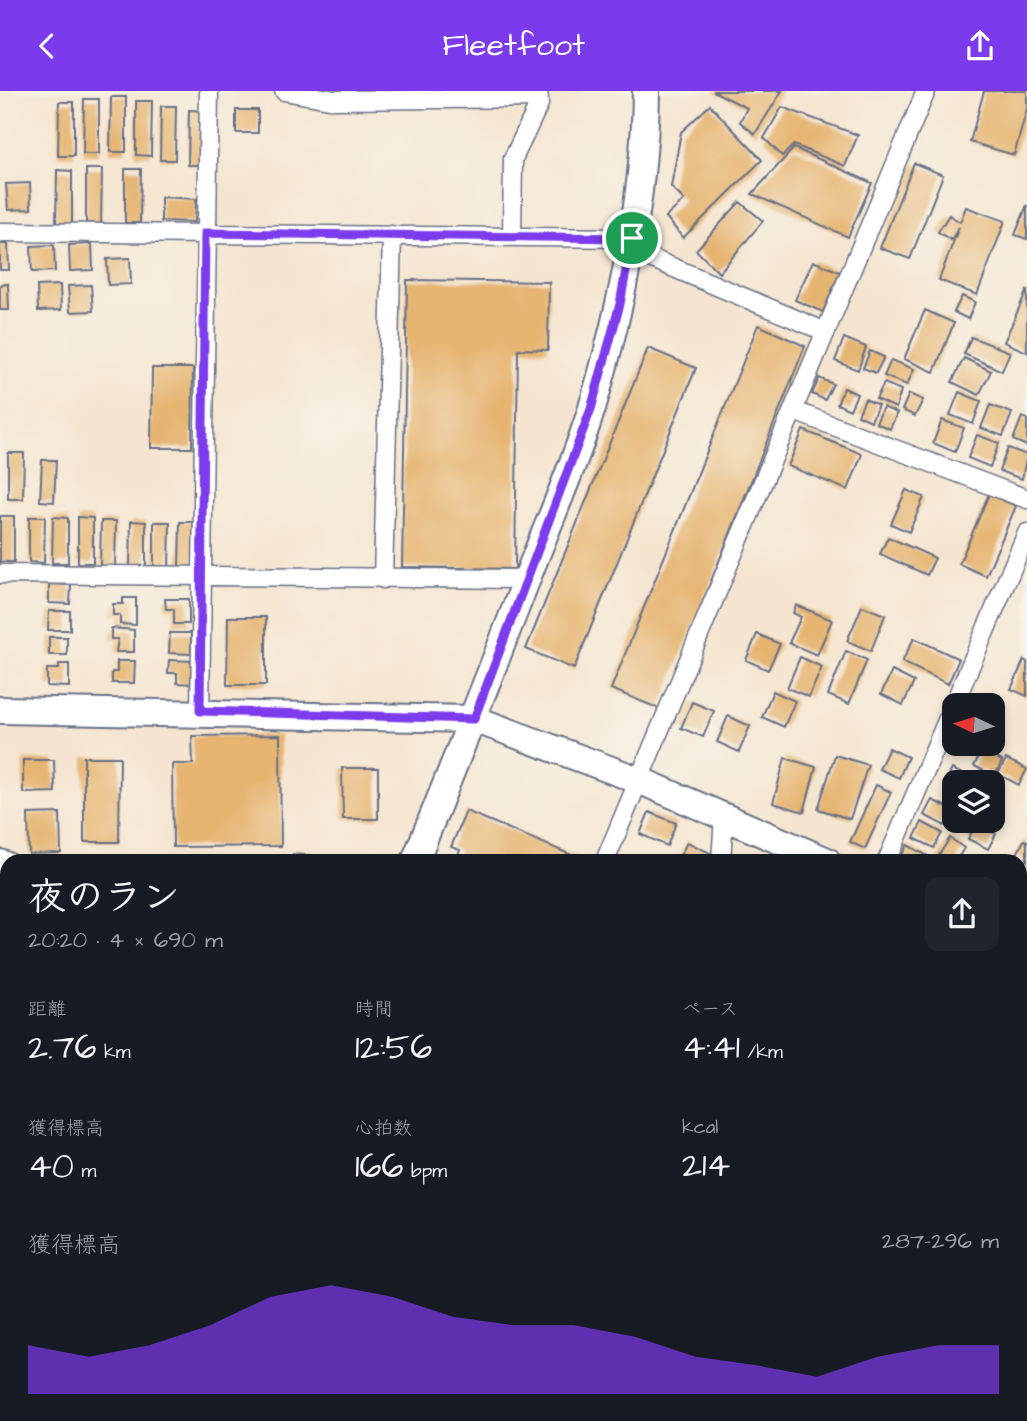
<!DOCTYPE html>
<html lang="ja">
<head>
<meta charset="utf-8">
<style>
	:root { --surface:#171b24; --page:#20242c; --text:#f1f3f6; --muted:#9ea1a6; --accent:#7c3aed }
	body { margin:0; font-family:"Architects Daughter","Klee One",sans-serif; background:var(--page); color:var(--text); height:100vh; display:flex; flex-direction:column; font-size:26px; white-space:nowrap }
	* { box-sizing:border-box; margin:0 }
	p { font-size:23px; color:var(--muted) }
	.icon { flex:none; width:38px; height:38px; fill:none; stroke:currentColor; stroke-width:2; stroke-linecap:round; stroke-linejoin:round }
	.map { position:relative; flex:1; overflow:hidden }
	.drawer { position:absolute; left:0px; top:763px; width:1027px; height:567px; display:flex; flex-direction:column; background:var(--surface); border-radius:21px 21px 0 0; box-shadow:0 4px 10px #0003 }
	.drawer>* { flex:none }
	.needle { width:46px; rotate:274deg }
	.buttons { position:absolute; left:942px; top:602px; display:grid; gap:14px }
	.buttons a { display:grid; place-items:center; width:63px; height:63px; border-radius:14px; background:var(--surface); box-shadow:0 4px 10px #0003; font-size:35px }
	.pin { position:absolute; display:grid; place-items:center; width:60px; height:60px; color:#fff; margin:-30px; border:4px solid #fff; border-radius:50%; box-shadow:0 2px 7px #0007 }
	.round { display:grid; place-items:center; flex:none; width:74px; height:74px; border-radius:14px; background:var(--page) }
	.summary { display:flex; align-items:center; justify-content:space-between; height:119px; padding:0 28px }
	h1 { font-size:38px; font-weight:600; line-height:52px }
	.figures { display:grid; grid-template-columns:repeat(3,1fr); gap:10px; height:119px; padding:7px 28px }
	.figures div { display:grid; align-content:center }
	.figures b { font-size:35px; font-weight:600 }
	.figures small { font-size:19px; font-weight:400 }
	.figures p { font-size:19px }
	.chart { height:196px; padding:14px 28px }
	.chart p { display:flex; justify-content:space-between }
	.chart svg { width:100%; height:126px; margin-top:7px; fill:var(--accent); opacity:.7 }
	header { display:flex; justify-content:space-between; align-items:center; height:91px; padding:0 28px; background:var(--accent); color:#fff; font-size:32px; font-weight:600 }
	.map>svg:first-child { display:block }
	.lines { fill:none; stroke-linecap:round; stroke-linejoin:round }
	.stream { stroke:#4ab2c9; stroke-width:5 }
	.building { fill:#e6b572 }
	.street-casing { stroke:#676f86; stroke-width:21 }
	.secondary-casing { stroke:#676f86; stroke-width:30 }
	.street { stroke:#fff; stroke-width:18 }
	.secondary { stroke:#fff; stroke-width:26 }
	.route-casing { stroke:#fff; stroke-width:14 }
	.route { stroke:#7c3aed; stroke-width:9 }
</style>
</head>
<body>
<header><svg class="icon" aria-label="back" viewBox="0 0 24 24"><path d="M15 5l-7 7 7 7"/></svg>Fleetfoot<svg class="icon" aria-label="share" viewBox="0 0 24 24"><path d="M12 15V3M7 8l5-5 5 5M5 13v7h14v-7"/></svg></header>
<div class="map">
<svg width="1027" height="1330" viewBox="0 0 1027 1330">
	<rect width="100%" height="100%" fill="#f7f3e8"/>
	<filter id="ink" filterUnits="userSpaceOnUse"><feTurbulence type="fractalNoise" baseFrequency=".0143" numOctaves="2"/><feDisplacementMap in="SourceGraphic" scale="14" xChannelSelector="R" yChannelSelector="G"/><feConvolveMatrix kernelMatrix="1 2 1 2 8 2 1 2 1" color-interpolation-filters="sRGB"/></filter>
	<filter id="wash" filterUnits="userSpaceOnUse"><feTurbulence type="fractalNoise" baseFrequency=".00686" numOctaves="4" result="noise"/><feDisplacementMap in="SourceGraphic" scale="28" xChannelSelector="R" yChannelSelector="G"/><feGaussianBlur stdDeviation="1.57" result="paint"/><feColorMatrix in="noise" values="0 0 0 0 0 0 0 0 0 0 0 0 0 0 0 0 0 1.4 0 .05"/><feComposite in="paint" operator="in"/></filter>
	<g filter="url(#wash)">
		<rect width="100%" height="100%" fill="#f5e5d0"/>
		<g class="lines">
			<path class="stream" d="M0,977L7,976
				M641,1323L651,1330"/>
		</g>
		<g id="blocks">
			<path class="building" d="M713,0H782L755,43L740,31L747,17Z
				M984,0H1027V18L1014,64L970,51Z
				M111,6H126V61H110Z
				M84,8H99V63H83Z
				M136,10H152L151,65L136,64Z
				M59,11H74V65H58Z
				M710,14L762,69L683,147L666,126L684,109L671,96L681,41Z
				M161,15H176L175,69H160Z
				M782,16L858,44L845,75L794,54L782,65L764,47Z
				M189,19L204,20L203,74H188Z
				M236,19H258V42H236Z
				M794,57L872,92L848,146L752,103Z
				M914,72L943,84L910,168L880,157Z
				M86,78H102L101,133L86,132Z
				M125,78H141L140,132H125Z
				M57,79L72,80V134H56Z
				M30,92L31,118L8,119L6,93Z
				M161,106L196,108L195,131L161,130Z
				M740,111L763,130L719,182L696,159Z
				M1027,114V148L1015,144Z
				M966,116L1005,130L977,204L939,189L959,136L951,149L938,141L949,124L960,131Z
				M0,153H8L9,179H0Z
				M92,153L93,179L70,180L69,154Z
				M54,154L55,180L32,181L31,155Z
				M130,167L131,193L108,194L107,168Z
				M813,170L840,181L823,221L795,209Z
				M407,189L549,191L548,259L518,258L515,478L402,476Z
				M8,193L9,219H0V194Z
				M60,194L61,219L38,220L37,195Z
				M91,194L93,220L70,221L68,195Z
				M1027,199V261L1004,251Z
				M962,205L975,211L968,228L954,221Z
				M925,219L954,232L934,281L904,268Z
				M758,234L805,255L660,618L611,598Z
				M971,246L1010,261L1002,280L964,263Z
				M844,247L866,256L858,279L835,270Z
				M648,257L696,277L574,578L526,558Z
				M870,260L884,266L876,282L863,277Z
				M964,267L991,280L979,304L952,291Z
				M891,269L914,278L907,294L884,285Z
				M152,277H193L192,357H151Z
				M819,287L833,293L825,309L812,303Z
				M884,292L901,299L896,317L876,308Z
				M844,297L857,303L850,319L837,313Z
				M959,301L981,310L973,333L950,324Z
				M909,303L923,309L915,325L902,319Z
				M865,308L878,314L871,330L858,324Z
				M990,314L1012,322L1003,345L981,337Z
				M883,316L897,322L890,338L876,332Z
				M1022,326L1027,328V355L1013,349Z
				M942,329L964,337L955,361L933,352Z
				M803,339L862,363L848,399L788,375Z
				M977,344L999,352L990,376L968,367Z
				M1008,357L1027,364L1022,388L999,380Z
				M8,362H24L23,408H8Z
				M42,369H56L54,411L40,410Z
				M906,399L924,406L909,441L891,433Z
				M989,403L1016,415L986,485L959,473Z
				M0,425H14V471H0Z
				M29,426H45L44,472L29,471Z
				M53,426L68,427V472H52Z
				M78,426L93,427V472H78Z
				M101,430H116L115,476H100Z
				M131,430L146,431V477L130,476Z
				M154,431H170L169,477H154Z
				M180,431H195L194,477H179Z
				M888,446L935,467L927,484L880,463Z
				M49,493L71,494L70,513L49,512Z
				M123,507H136V534L120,533V524H113V513H123Z
				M165,508H189V533H174V518H166Z
				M796,514L832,529L817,564L789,552L801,526L793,522Z
				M862,515L885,524L871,560L847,550Z
				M49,520H70V539H48Z
				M228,526H266V594H227Z
				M111,537L134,539V561H116L118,548H111Z
				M170,542H191V563L169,562Z
				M757,543L780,553L768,579L746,569Z
				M49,546H67V564H49Z
				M914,547L959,568L948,593L902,571Z
				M846,560L867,569L849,613L828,604Z
				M800,566L822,576L809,606L787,597Z
				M169,569L194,570L193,593L177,592V582H168Z
				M1024,569L1027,571V605L1011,598Z
				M117,570H135L134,592H112V581H117Z
				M59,573H69V596L47,595V578H59Z
				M892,580L914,591L903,614L881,603Z
				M773,600L795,610L784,636L762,626Z
				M692,611L714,620L703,646L681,637Z
				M728,625L750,635L739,661L717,651Z
				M280,644L281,755L173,756L172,673H193L192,645Z
				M889,657L908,666L899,687L879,678Z
				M982,659L1002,670L995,685L974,675Z
				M835,664L868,674L850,728L818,718Z
				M84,666H120L119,751H84Z
				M785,667L816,676L804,721L773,712Z
				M1006,668L1027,678L1019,694L998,683Z
				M23,669H54L55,701L23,702Z
				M342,677H378V728H343Z
				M952,678L973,688L971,691H954V698L944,693Z
				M876,694L891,701L865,758L850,751Z
				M932,709L953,719L945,735L924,724Z
				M466,720L579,767L578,770H456L460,759L451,756Z
				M649,721L676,732L667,755L640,743Z
				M60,722L61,762L29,763L28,723Z
				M922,731L942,742L934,757L914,747Z
				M976,732L996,743L988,758L968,748Z
				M950,747L964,757L956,770H942L937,767Z
				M1024,749L1027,750V770L1016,765Z
				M687,751L710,762L706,770H695L681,763Z
				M907,754L928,765L925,770H899Z
				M293,763L348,768V770H290Z
				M1020,999L1027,1000V1025L1020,1023Z
				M1020,1137H1027V1164H1024L1023,1170H1020Z
				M0,1144H7V1161H0Z
				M52,1323H70L71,1330H53Z
				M387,1323H408L419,1326L418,1330H385Z
				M453,1323H556L571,1326L570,1330H452Z
				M767,1323H777L792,1328L764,1330Z"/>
		</g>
	</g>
	<g filter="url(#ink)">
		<use href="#blocks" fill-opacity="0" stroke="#676f86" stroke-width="2"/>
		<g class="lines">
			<defs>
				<path id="street" d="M284,0L335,9L539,7
					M0,141L632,147
					M512,145L513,68L539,13L538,0
					M629,158L826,241
					M794,320L1027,408
					M0,483L527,488
					M383,488L392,144
					M200,620L209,0
					M605,770L926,0
					M721,770L724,726
					M887,770L1027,442
					M0,991H7
					M1020,1235L1027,1237
					M0,1272H7"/>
				<path id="secondary" d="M0,619L474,628L641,690L827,770
					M415,770C453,677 490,584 526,490C548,432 574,376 592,317C622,215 645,107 646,0
					M0,772L7,775
					M1020,820L1027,813
					M1020,853L1027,855
					M1020,955L1027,940
					M192,1330L194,1323
					M346,1330L356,1323
					M839,1330L841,1323"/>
			</defs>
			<use href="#street" class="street-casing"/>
			<use href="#secondary" class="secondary-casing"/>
			<use href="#street" class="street"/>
			<use href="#secondary" class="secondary"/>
		</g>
	</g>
	<g class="lines" filter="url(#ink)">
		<defs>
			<path id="route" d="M205,142L632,147L620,213L591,318L474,628L200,620Z"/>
		</defs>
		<use href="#route" class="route-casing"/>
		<use href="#route" class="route"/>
	</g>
</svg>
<div class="buttons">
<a><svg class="needle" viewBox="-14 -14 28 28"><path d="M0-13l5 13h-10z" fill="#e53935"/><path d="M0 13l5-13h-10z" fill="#9ea1a6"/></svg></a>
<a><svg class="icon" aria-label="layers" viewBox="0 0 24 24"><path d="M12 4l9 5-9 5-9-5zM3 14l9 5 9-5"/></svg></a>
</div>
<div class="pin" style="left:632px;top:147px;background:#1e9e55"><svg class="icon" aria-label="arrive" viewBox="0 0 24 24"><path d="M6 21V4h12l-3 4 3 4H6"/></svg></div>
<section class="drawer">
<div class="summary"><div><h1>夜のラン</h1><p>20:20 · 4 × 690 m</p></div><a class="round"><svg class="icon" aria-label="share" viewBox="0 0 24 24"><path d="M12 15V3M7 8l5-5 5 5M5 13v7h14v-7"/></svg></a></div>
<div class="figures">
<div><p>距離</p><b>2.76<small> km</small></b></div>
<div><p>時間</p><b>12:56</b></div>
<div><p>ペース</p><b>4:41<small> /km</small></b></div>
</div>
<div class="figures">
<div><p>獲得標高</p><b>40<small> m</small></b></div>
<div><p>心拍数</p><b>166<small> bpm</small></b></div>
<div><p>kcal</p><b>214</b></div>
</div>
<div class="chart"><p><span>獲得標高</span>287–296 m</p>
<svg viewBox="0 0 160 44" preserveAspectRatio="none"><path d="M0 44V27L10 31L20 27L30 20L40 10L50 6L60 10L70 17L80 20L90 20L100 24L110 31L120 34L130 38L140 31L150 27L160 27V44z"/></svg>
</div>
</section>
</div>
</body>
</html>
